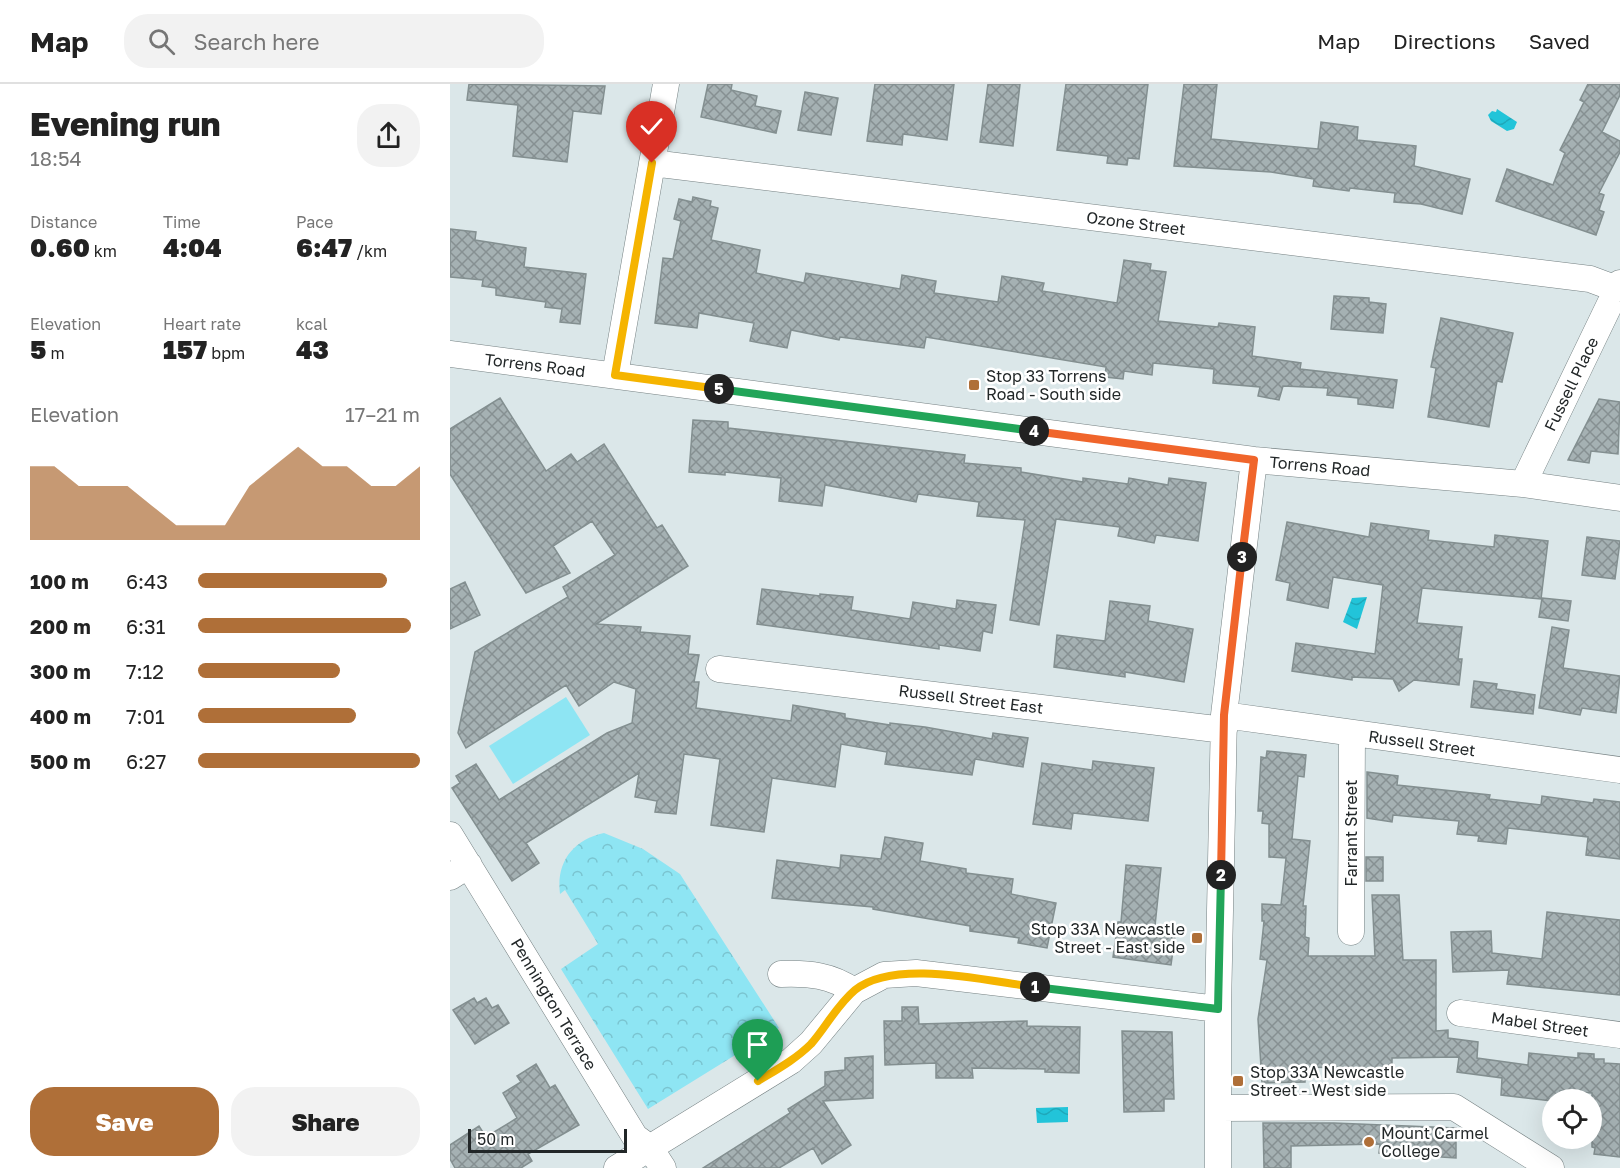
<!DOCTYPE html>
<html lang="en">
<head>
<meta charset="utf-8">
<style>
	:root { --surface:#fff; --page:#f2f2f2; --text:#222; --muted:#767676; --line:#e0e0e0; --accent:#af6f38 }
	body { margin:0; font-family:"Golos Text",sans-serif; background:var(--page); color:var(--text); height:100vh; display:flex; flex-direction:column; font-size:22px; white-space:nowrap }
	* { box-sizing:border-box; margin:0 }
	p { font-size:20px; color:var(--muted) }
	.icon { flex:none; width:33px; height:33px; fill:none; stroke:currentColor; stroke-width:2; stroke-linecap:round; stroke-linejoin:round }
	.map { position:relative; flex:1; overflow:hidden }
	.side { display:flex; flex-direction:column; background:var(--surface); width:450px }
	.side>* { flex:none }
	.controls { position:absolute; left:1092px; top:1005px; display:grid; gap:12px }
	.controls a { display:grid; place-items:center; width:60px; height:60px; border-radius:50%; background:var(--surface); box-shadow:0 6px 24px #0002; font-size:30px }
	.scale { position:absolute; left:18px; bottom:15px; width:159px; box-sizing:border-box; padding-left:6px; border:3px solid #222728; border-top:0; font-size:16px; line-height:21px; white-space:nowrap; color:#222728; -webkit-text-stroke:4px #fff; paint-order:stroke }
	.pin { position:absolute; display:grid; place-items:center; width:51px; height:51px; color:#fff; margin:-62px -26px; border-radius:50% 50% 50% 0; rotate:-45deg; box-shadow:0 0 6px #0007 }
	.pin .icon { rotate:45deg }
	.km { position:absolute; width:30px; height:30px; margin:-15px; border-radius:50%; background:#222; color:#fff; font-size:16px; line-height:30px; text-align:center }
	.round { display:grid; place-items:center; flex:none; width:63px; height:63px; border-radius:24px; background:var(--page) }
	.headline { display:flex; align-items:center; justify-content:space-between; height:102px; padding:0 30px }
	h1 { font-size:33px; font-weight:800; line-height:45px }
	.figures { display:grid; grid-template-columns:repeat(3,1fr); gap:9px; height:102px; padding:6px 30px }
	.figures div { display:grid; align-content:center }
	.figures b { font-size:26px; font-weight:800 }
	.figures small { font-size:16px; font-weight:400 }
	.figures p { font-size:16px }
	.chart { height:168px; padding:12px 30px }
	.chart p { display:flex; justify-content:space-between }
	.chart svg { width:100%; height:108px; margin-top:6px; fill:var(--accent); opacity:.7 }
	.cta { display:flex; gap:12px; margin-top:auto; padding:12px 30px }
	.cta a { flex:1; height:69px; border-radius:24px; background:var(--accent); color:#fff; font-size:24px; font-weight:800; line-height:69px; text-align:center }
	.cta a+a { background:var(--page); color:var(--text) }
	ul { padding:0 30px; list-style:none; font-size:20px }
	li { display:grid; grid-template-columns:96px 72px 1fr; align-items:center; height:45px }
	li i { height:15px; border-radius:8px; background:var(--accent) }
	header { display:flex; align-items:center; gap:36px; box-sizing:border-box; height:84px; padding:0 30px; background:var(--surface); border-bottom:2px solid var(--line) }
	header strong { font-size:28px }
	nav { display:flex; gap:33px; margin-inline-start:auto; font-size:21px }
	.search { width:420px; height:54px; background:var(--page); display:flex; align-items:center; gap:15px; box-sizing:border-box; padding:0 21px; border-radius:24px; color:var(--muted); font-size:22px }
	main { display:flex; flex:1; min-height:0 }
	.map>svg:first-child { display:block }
	.park { fill:url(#park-crowns) }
	.garden { fill:#8ee5f3 }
	.water { fill:url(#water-waves) }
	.building { fill:url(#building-cross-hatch); stroke:#838f90; stroke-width:1.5 }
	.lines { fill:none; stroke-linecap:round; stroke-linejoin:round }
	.minor-casing { stroke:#758082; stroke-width:27 }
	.minor { stroke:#fff; stroke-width:26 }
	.split-1-casing { stroke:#fff; stroke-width:12 }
	.split-2-casing { stroke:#fff; stroke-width:12 }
	.split-3-casing { stroke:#fff; stroke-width:12 }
	.split-4-casing { stroke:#fff; stroke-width:12 }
	.split-5-casing { stroke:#fff; stroke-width:12 }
	.split-6-casing { stroke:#fff; stroke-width:12 }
	.split-1 { stroke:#f5b400; stroke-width:8 }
	.split-2 { stroke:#22a559; stroke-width:8 }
	.split-3 { stroke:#f0652b; stroke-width:8 }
	.split-4 { stroke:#f0652b; stroke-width:8 }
	.split-5 { stroke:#22a559; stroke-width:8 }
	.split-6 { stroke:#f5b400; stroke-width:8 }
	.poi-dot { fill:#af6f38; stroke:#fff; stroke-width:2 }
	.labels { text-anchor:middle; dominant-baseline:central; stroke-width:5; stroke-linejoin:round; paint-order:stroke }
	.street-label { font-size:16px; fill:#222728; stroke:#fff }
	.poi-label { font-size:16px; fill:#222728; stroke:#fff; text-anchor:start }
</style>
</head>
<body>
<header>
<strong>Map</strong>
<div class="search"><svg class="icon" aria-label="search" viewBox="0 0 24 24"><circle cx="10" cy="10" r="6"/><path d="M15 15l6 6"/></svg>Search here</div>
<nav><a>Map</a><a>Directions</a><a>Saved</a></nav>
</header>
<main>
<section class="side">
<div class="headline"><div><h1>Evening run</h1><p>18:54</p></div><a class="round"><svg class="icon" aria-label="share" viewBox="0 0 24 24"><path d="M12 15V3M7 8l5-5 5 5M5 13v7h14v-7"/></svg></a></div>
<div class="figures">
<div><p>Distance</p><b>0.60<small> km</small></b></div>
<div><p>Time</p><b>4:04</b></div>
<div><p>Pace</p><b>6:47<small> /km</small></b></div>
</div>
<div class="figures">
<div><p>Elevation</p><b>5<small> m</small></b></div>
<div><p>Heart rate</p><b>157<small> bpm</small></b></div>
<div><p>kcal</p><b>43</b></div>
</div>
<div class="chart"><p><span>Elevation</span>17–21 m</p>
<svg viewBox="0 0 160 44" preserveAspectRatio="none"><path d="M0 44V14L10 14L20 22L30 22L40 22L50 30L60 38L70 38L80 38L90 22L100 14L110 6L120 14L130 14L140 22L150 22L160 14V44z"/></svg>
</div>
<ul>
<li><b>100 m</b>6:43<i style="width:85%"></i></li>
<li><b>200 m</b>6:31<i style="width:96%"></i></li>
<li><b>300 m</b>7:12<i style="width:64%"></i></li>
<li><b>400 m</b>7:01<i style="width:71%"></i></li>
<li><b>500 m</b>6:27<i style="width:100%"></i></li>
</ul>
<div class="cta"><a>Save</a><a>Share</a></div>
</section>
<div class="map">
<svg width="1170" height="1084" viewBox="0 0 1170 1084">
	<defs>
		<pattern id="park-crowns" width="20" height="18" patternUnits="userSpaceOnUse" patternTransform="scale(1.5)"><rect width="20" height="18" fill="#8ee5f3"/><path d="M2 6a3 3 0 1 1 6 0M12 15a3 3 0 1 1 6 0" fill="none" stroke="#7ac4d0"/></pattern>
		<pattern id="water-waves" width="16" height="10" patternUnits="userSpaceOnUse" patternTransform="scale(1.5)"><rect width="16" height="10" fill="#22c4d9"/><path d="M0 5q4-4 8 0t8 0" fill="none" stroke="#1ea8ba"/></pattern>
		<pattern id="building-cross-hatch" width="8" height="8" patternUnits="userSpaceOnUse" patternTransform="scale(1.5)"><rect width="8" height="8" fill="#a5b1b3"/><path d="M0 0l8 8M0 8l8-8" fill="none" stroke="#869092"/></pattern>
	</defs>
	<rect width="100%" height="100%" fill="#dbe7e9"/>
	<path class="park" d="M154,749L193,765L230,790L329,944L198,1025L111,885L148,860L115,806L110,810C106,779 122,756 154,749Z"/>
	<path class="garden" d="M116,613L140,651L63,700L39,662Z"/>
	<path class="water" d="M1047,25L1067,38L1064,45L1057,47L1041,37L1038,31L1042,27L1046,28Z
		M917,513L907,545L893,538L902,514Z
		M618,1023V1038L587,1039L586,1024Z"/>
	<path class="building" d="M19,0L155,2L151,30L123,27L117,78L63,72L68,21L17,16Z
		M258,0H282L281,6L307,12L305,22L331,27L326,49L251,33Z
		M425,0H504L497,56L453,50L452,61L417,57Z
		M538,0H570L563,62L530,58Z
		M616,0H698L689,75L678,74L677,81L657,79L658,72L607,66Z
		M734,0H767L761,55L868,65L871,38L908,43L907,56L966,62L964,82L1020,95L1012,130L971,120L944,118L945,109L900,104L899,107L863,102L864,95L821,88L724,82Z
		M1138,0H1170V11L1152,48L1170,57V68L1149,109L1154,111L1149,126L1154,128L1146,151L1046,117L1057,85L1103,101L1115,69L1110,66L1134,18L1130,16Z
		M355,8L388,14L381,51L348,46Z
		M243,113L261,117L260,122L268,124L261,156L310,166L306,189L354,199L356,189L450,205L452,191L486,197L484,209L548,218L552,192L594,199L592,207L667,219L674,176L701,180L700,186L716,188L708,237L768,243L769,239L805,243L802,272L851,279L850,285L947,296L943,324L908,320V314L877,311L878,304L833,302L829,316L808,312L810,303L763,299L764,285L703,279L702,291L674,287L673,295L655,293L656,283L476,253L474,264L390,253L389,256L341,246L337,264L300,257L304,239L249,229L247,244L205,239L213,174L223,175L231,137L224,135L229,115L242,118Z
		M0,145L26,148L25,156L76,164L74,183L136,190L130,240L110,238L112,225L95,223L96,218L46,211V204L32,202L33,196L0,193Z
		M884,212L919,214V218L936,220L933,249L881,245Z
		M991,234L1063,249L1052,298L1047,297L1039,343L978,333L986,284L981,283Z
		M50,314L96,387L121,370L127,378L154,360L207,444L212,441L238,482L146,540L191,543L190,548L240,552L238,570L249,571L244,598H249L246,624L341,637L343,621L395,630V634L440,641V639L475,643L542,655L543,649L578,654L573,683L525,675L522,691L435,680L437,668L391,660L385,703L322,694L314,748L261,741L270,675L234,670L226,730L205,728L207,717L185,713L189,689L76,759L89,779L62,797L2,704L10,699L6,692L26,680L49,716L157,649L182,639L186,605L164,598L129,622L116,601L16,664L8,649L25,568L118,513L113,503L165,471L142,437L103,462L120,489L76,509L0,390V345Z
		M1149,315L1170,318L1168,370L1141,367L1139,379L1118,376Z
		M243,336L278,338V344L515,371L514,379L571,384V388L633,398V394L678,400L679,394L718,401L719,394L756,399L748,457L706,451L704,459L668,452L670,443L606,435L589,541L560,536L575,436L527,432L529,418L468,410L466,418L375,401L372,422L329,417L331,394L275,388V391L239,388Z
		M837,438L919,453L921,439L979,447L978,456L1044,463L1045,451L1098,457L1091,515L972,504L967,539L1012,543L1008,575H1012L1009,601L964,596L949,607L943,595L902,593V596L842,587L846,559L925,570L933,501L883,493L878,524L837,516L840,499L826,496Z
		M1137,453L1170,457L1165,495L1132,491Z
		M15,498L30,531L0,545V505Z
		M312,505L370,512V510L403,513L401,526L460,535L463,518L506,525L507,516L546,521L542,549L533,547L530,567L489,561V565L307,540Z
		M1092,514L1121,517L1118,537L1089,533Z
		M660,517L700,522L698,537L743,545L734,598L675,588V593L604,583L607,551L655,557Z
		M1102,543L1119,546L1113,584L1170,592L1166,629L1132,624L1130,631L1089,624Z
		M1024,597L1047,600L1046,605L1085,611L1083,630L1021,623Z
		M817,667L856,671L854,693L848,692L842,755L860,757L853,822H856L855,853L859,854L858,872H925L922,811H949L953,876H986V947L998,946V954L1028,958L1027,974L1078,981L1079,969L1128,974V969L1144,970V975H1154V979L1170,980V1073L1144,1070L1145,1064L1142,1063V1009L1110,1007L1109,1016L1102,1017L1051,1011L1052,994L1007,988L1009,973L942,974V985L855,983V998L812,999L808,935L817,876L810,875L814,837H812V820L831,821L836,774L819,773V740L812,739L813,727H808L811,673L816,674Z
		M643,677L704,684L698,737L623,729L621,745L583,740L592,679L642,686Z
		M917,688L948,692L947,701L1040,711L1039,715L1091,721L1092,712L1143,719L1144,715L1170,718V775L1136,771L1138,753L1058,744L1056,760L1028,757L1029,752L1007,750L1009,737L943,731L942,738L917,734Z
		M435,753L473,759L470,777L516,785V789L563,795L561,810L606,819L597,864L568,859L569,854L520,847V842L423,825V823L322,814L327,776L390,784L391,771L431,775Z
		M916,773H933V797H916Z
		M676,781L711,784L705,842L726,845L721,881L663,873L668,838H671Z
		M1097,828L1170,836V911L1057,900L1059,886L1003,888L1001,848L1041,847L1042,869L1092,875Z
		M24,914L27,919L36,914L42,924L48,921L59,939L25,960L3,926Z
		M452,923H468L469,940L577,937V942L630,943L629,989L595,988V985L522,984L523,994H486V979L435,981L434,937H452Z
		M672,947L722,948L724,1015H714V1027L674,1028Z
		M423,972V1014L373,1017L401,1061L372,1080L363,1064L329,1084H253L340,1029L338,1025L375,1002V988L395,986V974Z
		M86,980L100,1004L105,1001L129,1041L78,1070L82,1077L71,1084H5L0,1075V1061L29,1042L36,1053L67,1034L53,1009L71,998L67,992Z
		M813,1039H884L1006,1044V1074L929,1069L930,1060L841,1062V1084H814Z"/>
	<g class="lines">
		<defs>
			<path id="minor" d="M202,79L1140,195L1167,205
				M0,270L804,376L1073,400L1170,414
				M165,291L216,0
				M1073,400L1170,199
				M269,585L774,646
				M774,631L1170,686
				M0,751L185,1053L200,1064L213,1084
				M0,793L19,781
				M901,848L902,649
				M331,890C359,889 381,891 404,907
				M1010,929L1170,951
				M768,1024L1004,1023L1101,1084
				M167,1084L341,977L361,959L404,907L434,891L466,889L768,925
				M768,1084V925L774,631L804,376"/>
		</defs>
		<use href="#minor" class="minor-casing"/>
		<use href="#minor" class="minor"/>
	</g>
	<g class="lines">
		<defs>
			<path id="split-1" d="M308,997C326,986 346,975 361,960C376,943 387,921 405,906C444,874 537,897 585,903"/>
			<path id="split-2" d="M585,903L768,925L771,791"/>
			<path id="split-3" d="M771,791L774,631L792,473"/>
			<path id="split-4" d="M584,347L804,376L792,473"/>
			<path id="split-5" d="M269,305L584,347"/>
			<path id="split-6" d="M202,79L165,291L269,305"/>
		</defs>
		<use href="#split-1" class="split-1-casing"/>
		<use href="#split-2" class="split-2-casing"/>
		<use href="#split-3" class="split-3-casing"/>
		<use href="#split-4" class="split-4-casing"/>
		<use href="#split-5" class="split-5-casing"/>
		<use href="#split-6" class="split-6-casing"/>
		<use href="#split-1" class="split-1"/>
		<use href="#split-2" class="split-2"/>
		<use href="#split-3" class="split-3"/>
		<use href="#split-4" class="split-4"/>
		<use href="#split-5" class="split-5"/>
		<use href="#split-6" class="split-6"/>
	</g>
	<g class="poi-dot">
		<rect x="518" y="295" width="12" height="12" rx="3"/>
		<rect x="741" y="848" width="12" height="12" rx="3"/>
		<rect x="782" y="991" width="12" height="12" rx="3"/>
		<circle cx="919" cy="1058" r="6"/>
	</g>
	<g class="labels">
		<g class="street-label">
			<text transform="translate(686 139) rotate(7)">Ozone Street</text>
			<text transform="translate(85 281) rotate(7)">Torrens Road</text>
			<text transform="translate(1121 300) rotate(-64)">Fussell Place</text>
			<text transform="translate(870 382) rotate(5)">Torrens Road</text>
			<text transform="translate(521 615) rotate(7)">Russell Street East</text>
			<text transform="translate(972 659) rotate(8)">Russell Street</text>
			<text transform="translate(901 749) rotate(-90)">Farrant Street</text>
			<text transform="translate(104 920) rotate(59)">Pennington Terrace</text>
			<text transform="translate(1090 940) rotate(8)">Mabel Street</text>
		</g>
		<g class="poi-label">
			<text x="536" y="292">Stop 33 Torrens<tspan x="536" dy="18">Road - South side</tspan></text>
			<text x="735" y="845" text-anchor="end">Stop 33A Newcastle<tspan x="735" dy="18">Street - East side</tspan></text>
			<text x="800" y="988">Stop 33A Newcastle<tspan x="800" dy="18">Street - West side</tspan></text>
			<text x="931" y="1049">Mount Carmel<tspan x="931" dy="18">College</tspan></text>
		</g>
	</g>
</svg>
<div class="controls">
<a><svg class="icon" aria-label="locate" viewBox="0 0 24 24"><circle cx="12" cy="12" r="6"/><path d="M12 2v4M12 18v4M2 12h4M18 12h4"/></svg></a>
</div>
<div class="scale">50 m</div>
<div class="pin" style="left:308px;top:997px;background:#1e9e55"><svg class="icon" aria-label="arrive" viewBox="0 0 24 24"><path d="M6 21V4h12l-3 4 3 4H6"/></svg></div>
<div class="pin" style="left:202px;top:79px;background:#d93025"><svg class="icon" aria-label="check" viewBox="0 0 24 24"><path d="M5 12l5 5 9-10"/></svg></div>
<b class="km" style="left:585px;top:903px">1</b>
<b class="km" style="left:771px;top:791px">2</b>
<b class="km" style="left:792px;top:473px">3</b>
<b class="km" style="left:584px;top:347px">4</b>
<b class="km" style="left:269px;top:305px">5</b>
</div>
</main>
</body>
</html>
